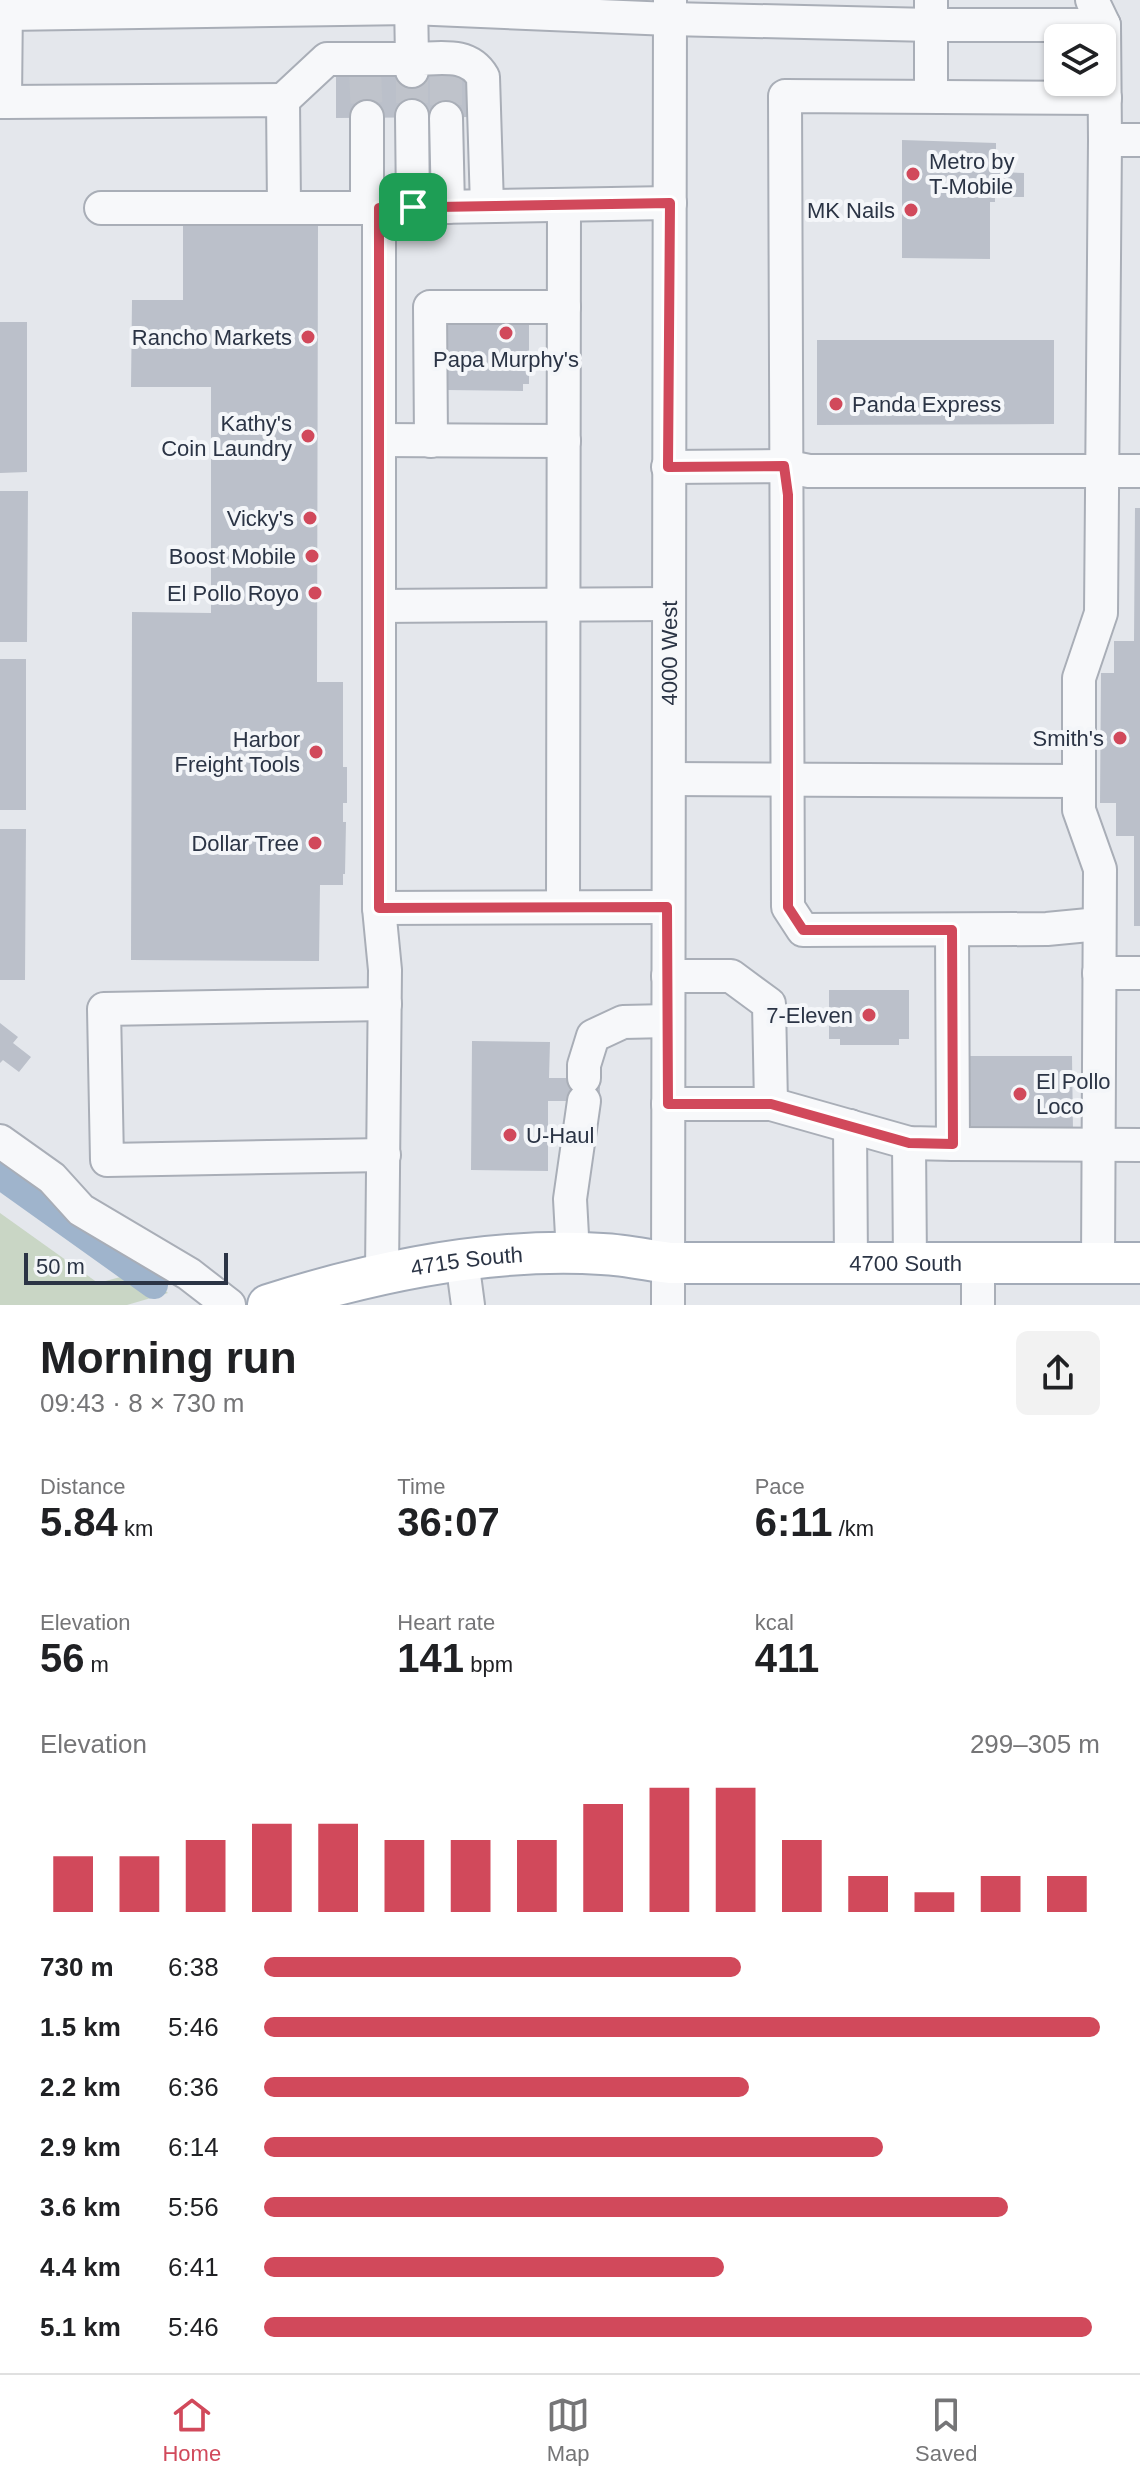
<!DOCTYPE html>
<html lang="en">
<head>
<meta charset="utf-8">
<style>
	:root { --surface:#fff; --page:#f2f2f2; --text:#202124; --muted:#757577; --line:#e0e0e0; --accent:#d1495b }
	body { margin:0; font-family:Helvetica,sans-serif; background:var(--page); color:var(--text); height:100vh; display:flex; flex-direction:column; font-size:30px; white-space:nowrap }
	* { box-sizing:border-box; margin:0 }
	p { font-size:26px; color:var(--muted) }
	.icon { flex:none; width:44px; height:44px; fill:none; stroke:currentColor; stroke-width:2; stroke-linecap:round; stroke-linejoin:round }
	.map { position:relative; height:1305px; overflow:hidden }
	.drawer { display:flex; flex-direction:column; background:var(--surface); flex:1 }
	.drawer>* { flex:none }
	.buttons { position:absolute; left:1044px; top:24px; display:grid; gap:16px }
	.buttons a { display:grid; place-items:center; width:72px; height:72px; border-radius:12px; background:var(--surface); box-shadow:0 2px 6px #0004; font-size:40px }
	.scale { position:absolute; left:24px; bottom:20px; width:204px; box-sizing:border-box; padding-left:8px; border:4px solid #2b3445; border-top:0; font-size:22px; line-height:28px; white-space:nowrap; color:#2b3445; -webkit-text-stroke:6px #f4f6f9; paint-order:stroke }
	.pin { position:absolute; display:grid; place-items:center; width:68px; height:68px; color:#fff; margin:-34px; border-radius:16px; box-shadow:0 4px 12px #0006 }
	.round { display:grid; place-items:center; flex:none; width:84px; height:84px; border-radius:12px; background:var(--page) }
	.headline { display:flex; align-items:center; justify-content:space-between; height:136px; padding:0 40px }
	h1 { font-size:44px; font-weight:700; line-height:60px }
	.metrics { display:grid; grid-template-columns:repeat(3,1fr); gap:12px; height:136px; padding:8px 40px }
	.metrics div { display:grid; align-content:center }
	.metrics b { font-size:40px; font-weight:700 }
	.metrics small { font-size:22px; font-weight:400 }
	.metrics p { font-size:22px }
	.chart { height:224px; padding:16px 40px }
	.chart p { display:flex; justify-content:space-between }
	.chart svg { width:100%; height:144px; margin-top:8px; stroke:var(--accent); stroke-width:6 }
	ul { padding:0 40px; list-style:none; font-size:26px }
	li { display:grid; grid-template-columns:128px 96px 1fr; align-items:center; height:60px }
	li i { height:20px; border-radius:10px; background:var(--accent) }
	.menu { display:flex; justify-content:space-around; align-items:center; height:112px; border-top:2px solid var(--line); background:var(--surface); font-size:22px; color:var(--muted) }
	.menu a { display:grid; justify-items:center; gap:4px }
	.menu .current { color:var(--accent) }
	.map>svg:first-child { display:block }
	.green { fill:#c9d6c5 }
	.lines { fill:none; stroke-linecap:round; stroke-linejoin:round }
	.canal { stroke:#9fb4cc; stroke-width:28 }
	.building { fill:#bbc0ca }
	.minor-tunnel { stroke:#bfc3cb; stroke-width:32; stroke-dasharray:32 16; stroke-linecap:butt }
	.minor-casing { stroke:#a9aeb7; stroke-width:36 }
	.major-casing { stroke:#a3abb8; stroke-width:44 }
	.minor { stroke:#f7f8fa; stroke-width:32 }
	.major { stroke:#fff; stroke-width:40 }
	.route-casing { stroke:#fff; stroke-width:16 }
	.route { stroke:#d1495b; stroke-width:10 }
	.poi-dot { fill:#d1495b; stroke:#f4f6f9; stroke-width:3 }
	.labels { text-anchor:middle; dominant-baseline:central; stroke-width:8; stroke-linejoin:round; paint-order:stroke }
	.poi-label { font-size:22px; fill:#2b3445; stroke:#f4f6f9; text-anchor:end }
	.street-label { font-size:22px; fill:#2b3445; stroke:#f4f6f9 }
</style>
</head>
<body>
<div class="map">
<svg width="1140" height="1305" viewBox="0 0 1140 1305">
	<rect width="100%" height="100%" fill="#e4e7ec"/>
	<path class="green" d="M0,1213L98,1283L143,1271L168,1293L127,1305H0Z"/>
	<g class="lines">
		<path class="canal" d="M0,1175L154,1285"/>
	</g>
	<path class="building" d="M336,69H468L469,117L336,118Z
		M902,140L996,143V172L1024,173V197H995V202H990V259L902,258Z
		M183,226H318L317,682H343V767H347V803H343V822H346L345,874H343V885H320L319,961L131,960L132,612L211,613V387H131L132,300H183Z
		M447,316L529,321V384H523V391L447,390Z
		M0,322H27V472L0,473Z
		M817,340H1054V424L817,425Z
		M0,491H28L27,642H0Z
		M1135,508H1140V926H1134V836H1116V803H1100L1101,673H1114V641H1134Z
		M0,659H26V810H0Z
		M0,829H26L25,980H0Z
		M829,990H909V1039H899V1045H840V1039H829Z
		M0,1023L18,1037L13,1043L31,1057L19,1072L3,1060L0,1063Z
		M472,1041L550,1042L549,1078H600V1101H548V1171L471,1170Z
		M967,1056H1072L1073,1132L969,1131Z"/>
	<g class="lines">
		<path class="minor-tunnel" d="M365,71L367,117
			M412,71V116
			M446,73V118"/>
		<defs>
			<g id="minor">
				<path d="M931,0V96"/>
				<path d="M1092,0L1104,25L1105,140L1101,613L1079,678V810L1100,869L1098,1263"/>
				<path d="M6,14L411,8L670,19L931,25H1104"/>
				<path d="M412,71V59C439,59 468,51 483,77L487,206"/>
				<path d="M283,100L327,59H412L411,0"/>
				<path d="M0,102H5L6,0"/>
				<path d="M5,102L283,100L284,208"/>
				<path d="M412,116L413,207"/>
				<path d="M367,117V208"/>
				<path d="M446,118L448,207"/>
				<path d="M1105,140H1140"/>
				<path d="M101,208H379L670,203"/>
				<path d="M379,208V908L385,970L382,1273"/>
				<path d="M380,440L564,441"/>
				<path d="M431,441L430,307H564"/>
				<path d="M668,467L784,466L809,471H1140"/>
				<path d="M379,606L669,604"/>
				<path d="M669,779L1079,781"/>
				<path d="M563,907L564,206"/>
				<path d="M379,908L667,907"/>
				<path d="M1099,924L1047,929L803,930L788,907L785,96L1105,98"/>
				<path d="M1099,973H1140"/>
				<path d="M668,976H731L769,1004L771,1104"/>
				<path d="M584,1078V1065L593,1036L623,1022L668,1021"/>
				<path d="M668,1104H771L909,1143L953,1144L952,930"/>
				<path d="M850,1126L851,1263"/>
				<path d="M0,1141L52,1178L81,1210L189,1274L229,1305"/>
				<path d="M909,1143L910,1264"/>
				<path d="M953,1144L1140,1145"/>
				<path d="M384,1155L107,1160L104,1009L385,1004"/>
				<path d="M573,1254L570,1199L584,1101"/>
				<path d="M462,1260L468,1305"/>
				<path d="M978,1263V1305"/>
				<path id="s1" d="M668,1305L670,0"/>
			</g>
			<g id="major">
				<path id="s2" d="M268,1305C375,1271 490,1247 602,1254C625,1255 647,1260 670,1263H1140"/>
			</g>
		</defs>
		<use href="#minor" class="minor-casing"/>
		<use href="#major" class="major-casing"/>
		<use href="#minor" class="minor"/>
		<use href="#major" class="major"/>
	</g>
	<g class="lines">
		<defs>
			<path id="route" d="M670,203L668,467L784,466L788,495V907L803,930H952L953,1144L909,1143L771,1104H668L667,907L379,908V208Z"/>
		</defs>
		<use href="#route" class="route-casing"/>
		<use href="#route" class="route"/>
	</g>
	<g class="poi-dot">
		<circle cx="913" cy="174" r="8"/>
		<circle cx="911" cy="210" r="8"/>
		<circle cx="506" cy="333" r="8"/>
		<circle cx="308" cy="337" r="8"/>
		<circle cx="836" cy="404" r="8"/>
		<circle cx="308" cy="436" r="8"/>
		<circle cx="310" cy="518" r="8"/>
		<circle cx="312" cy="556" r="8"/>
		<circle cx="315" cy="593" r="8"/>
		<circle cx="1120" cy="738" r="8"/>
		<circle cx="316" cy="752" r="8"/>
		<circle cx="315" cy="843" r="8"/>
		<circle cx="869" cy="1015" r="8"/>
		<circle cx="1020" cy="1094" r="8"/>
		<circle cx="510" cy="1135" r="8"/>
	</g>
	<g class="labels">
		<g class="poi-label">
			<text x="929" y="161" text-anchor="start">Metro by<tspan x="929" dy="25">T-Mobile</tspan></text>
			<text x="895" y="210">MK Nails</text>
			<text x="292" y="337">Rancho Markets</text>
			<text x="506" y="359" text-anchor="middle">Papa Murphy's</text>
			<text x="852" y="404" text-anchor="start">Panda Express</text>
			<text x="292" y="423">Kathy's<tspan x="292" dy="25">Coin Laundry</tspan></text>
			<text x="294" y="518">Vicky's</text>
			<text x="296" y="556">Boost Mobile</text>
			<text x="299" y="593">El Pollo Royo</text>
			<text x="1104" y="738">Smith's</text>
			<text x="300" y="739">Harbor<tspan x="300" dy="25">Freight Tools</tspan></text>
			<text x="299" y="843">Dollar Tree</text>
			<text x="853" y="1015">7-Eleven</text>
			<text x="1036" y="1081" text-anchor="start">El Pollo<tspan x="1036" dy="25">Loco</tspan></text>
			<text x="526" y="1135" text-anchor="start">U-Haul</text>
		</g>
		<g class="street-label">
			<text stroke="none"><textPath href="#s1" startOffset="652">4000 West</textPath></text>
			<text stroke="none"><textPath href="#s2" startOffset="204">4715 South</textPath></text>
			<text stroke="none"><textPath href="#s2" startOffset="644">4700 South</textPath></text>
		</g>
	</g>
</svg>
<div class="buttons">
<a><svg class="icon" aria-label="layers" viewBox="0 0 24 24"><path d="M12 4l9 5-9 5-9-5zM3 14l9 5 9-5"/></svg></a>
</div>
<div class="scale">50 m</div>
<div class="pin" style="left:413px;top:207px;background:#1e9e55"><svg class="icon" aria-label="arrive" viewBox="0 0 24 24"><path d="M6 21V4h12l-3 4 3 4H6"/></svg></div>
</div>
<section class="drawer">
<div class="headline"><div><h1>Morning run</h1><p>09:43 · 8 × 730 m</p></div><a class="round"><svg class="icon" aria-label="share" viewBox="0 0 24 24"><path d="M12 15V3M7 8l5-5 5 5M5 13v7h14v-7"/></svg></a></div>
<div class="metrics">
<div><p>Distance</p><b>5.84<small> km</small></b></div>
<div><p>Time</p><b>36:07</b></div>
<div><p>Pace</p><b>6:11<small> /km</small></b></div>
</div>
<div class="metrics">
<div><p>Elevation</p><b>56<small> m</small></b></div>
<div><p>Heart rate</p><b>141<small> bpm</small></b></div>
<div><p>kcal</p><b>411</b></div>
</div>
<div class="chart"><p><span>Elevation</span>299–305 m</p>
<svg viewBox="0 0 160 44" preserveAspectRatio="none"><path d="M5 44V27M15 44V27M25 44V22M35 44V17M45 44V17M55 44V22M65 44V22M75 44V22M85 44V11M95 44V6M105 44V6M115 44V22M125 44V33M135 44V38M145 44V33M155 44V33"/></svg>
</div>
<ul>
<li><b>730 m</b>6:38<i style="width:57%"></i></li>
<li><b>1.5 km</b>5:46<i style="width:100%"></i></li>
<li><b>2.2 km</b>6:36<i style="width:58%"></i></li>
<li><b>2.9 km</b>6:14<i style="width:74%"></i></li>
<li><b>3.6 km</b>5:56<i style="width:89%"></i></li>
<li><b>4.4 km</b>6:41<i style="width:55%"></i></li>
<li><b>5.1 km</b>5:46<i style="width:99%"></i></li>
</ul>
</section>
<nav class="menu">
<a class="current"><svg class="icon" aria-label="home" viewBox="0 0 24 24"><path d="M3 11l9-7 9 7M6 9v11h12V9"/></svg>Home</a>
<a><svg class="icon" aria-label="map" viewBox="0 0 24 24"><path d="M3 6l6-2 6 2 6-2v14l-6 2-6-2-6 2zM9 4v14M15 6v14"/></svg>Map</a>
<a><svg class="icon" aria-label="saved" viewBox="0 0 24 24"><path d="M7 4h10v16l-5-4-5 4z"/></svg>Saved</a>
</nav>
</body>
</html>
